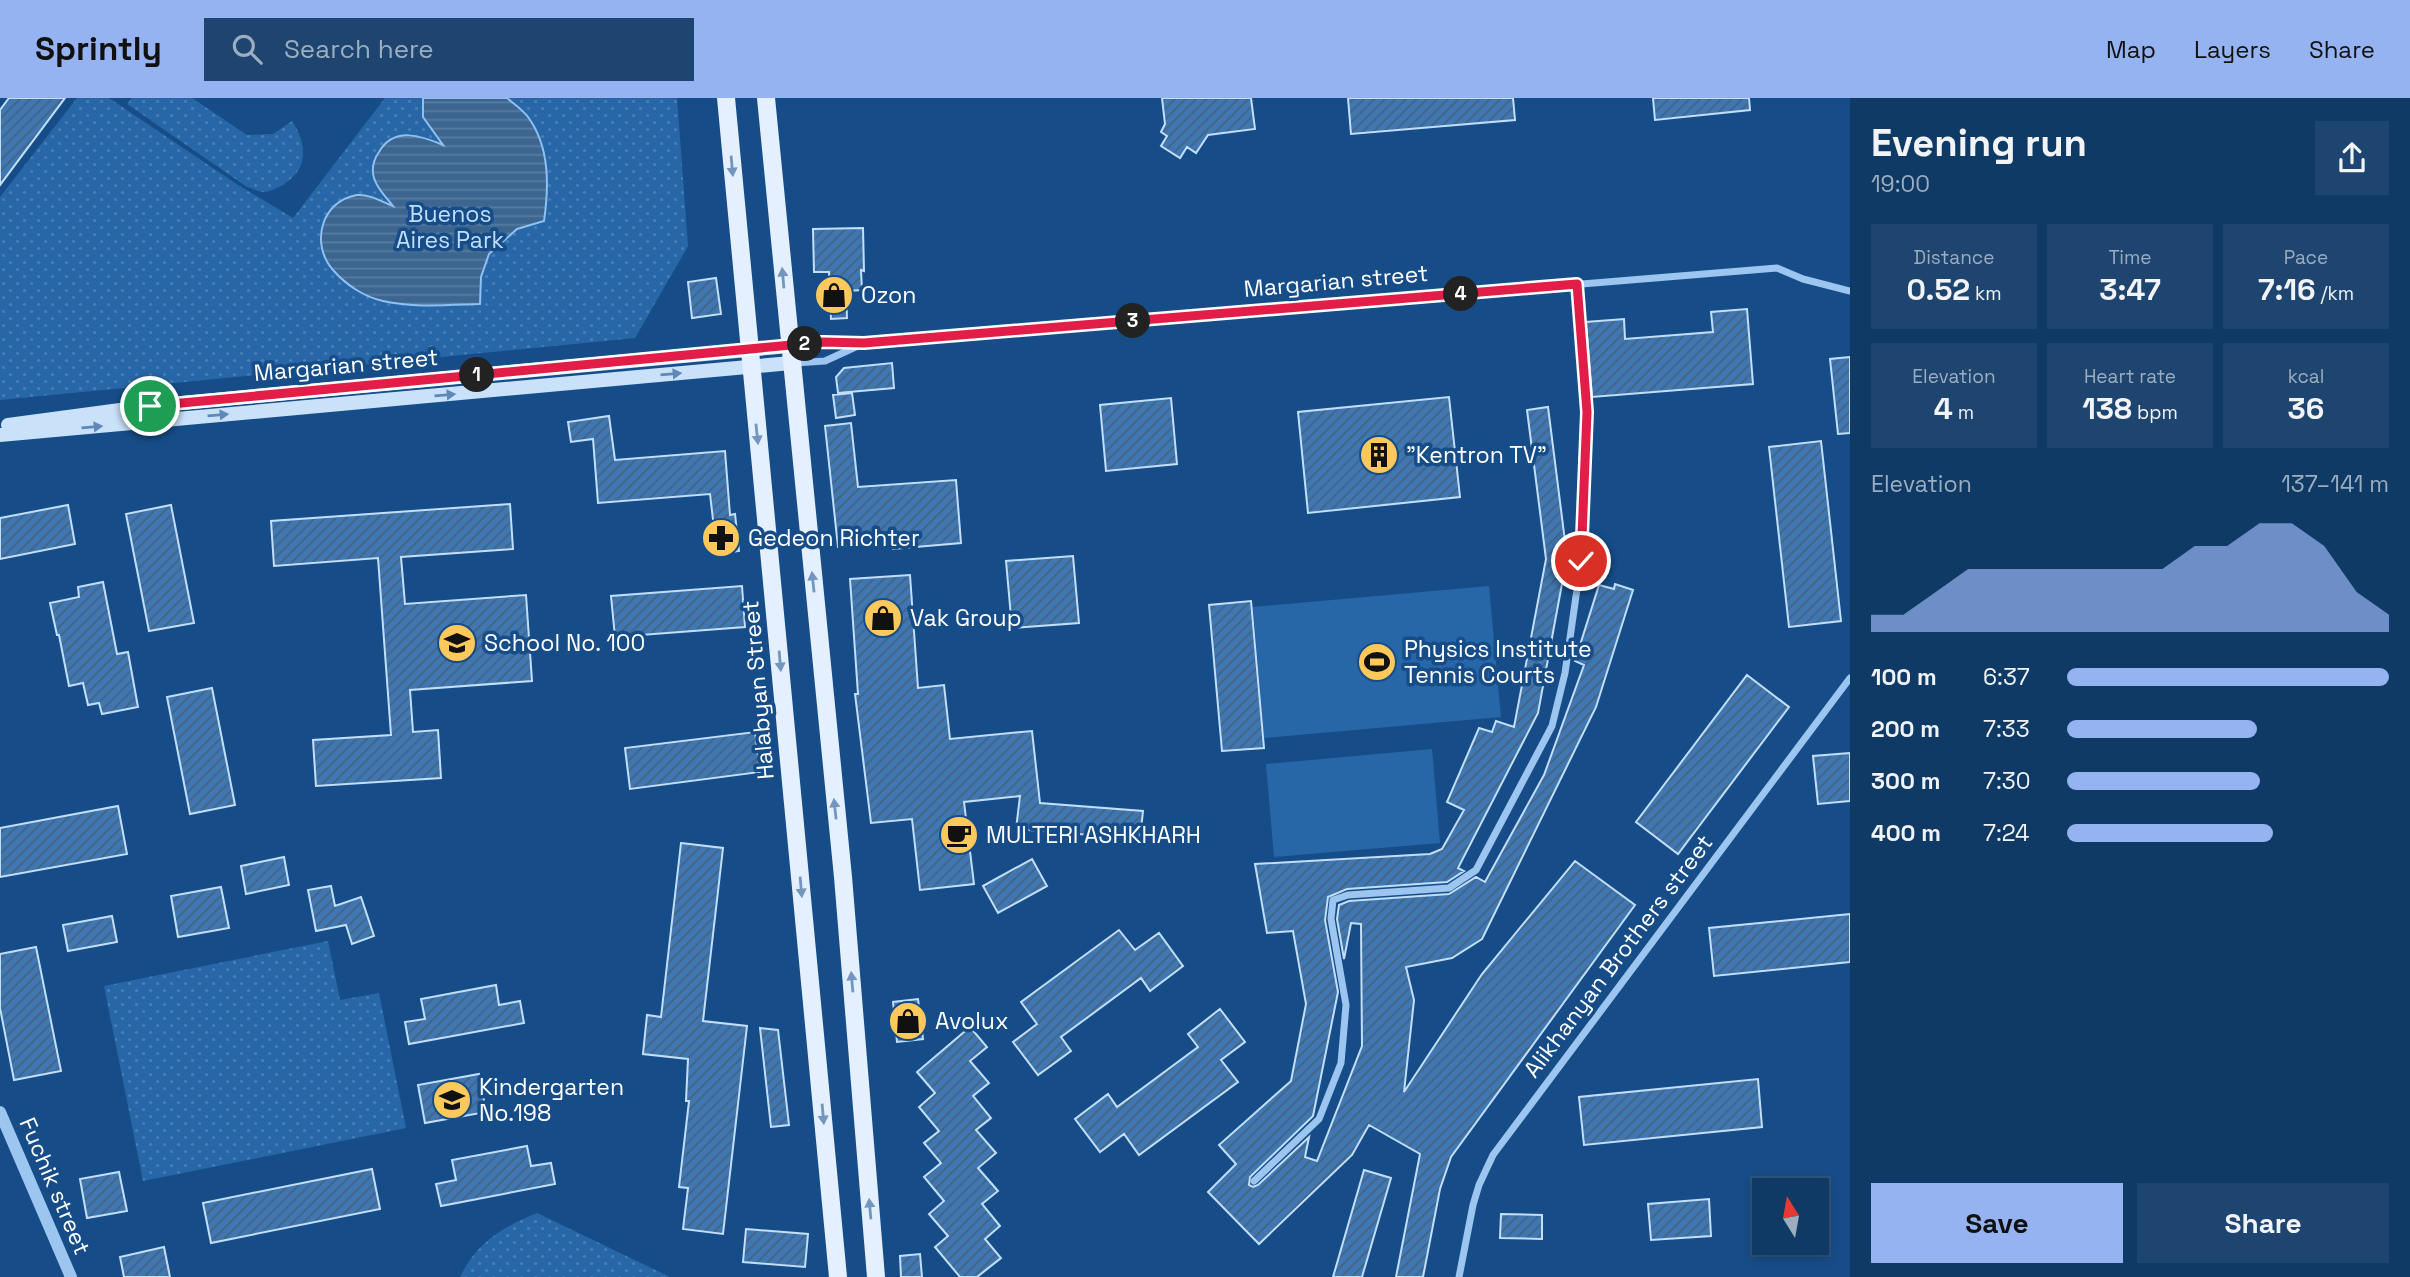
<!DOCTYPE html>
<html lang="en">
<head>
<meta charset="utf-8">
<style>
	:root { --surface:#103a66; --page:#1e456f; --text:#f1f3f6; --muted:#9cadbf; --line:#30547a; --accent:#95b2f1 }
	body { margin:0; font-family:"Space Grotesk",sans-serif; background:var(--page); color:var(--text); height:100vh; display:flex; flex-direction:column; font-size:26px; white-space:nowrap }
	* { box-sizing:border-box; margin:0 }
	p { font-size:23px; color:var(--muted) }
	.icon { flex:none; width:38px; height:38px; fill:none; stroke:currentColor; stroke-width:2; stroke-linecap:round; stroke-linejoin:round }
	.map { position:relative; flex:1; overflow:hidden }
	.panel { display:flex; flex-direction:column; background:var(--surface); width:560px }
	.panel>* { flex:none }
	.needle { width:46px; rotate:349deg }
	.tools { position:absolute; left:1752px; top:1080px; display:grid; gap:14px }
	.tools a { display:grid; place-items:center; width:77px; height:77px; border-radius:0px; background:var(--surface); box-shadow:0 4px 10px #0003,0 0 0 2px var(--line); font-size:35px }
	.pin { position:absolute; display:grid; place-items:center; width:60px; height:60px; color:#fff; margin:-30px; border:4px solid #fff; border-radius:50%; box-shadow:0 2px 7px #0007 }
	.km { position:absolute; width:35px; height:35px; margin:-18px; border-radius:50%; background:#222; color:#fff; font-size:19px; line-height:35px; text-align:center }
	.round { display:grid; place-items:center; flex:none; width:74px; height:74px; border-radius:0px; background:var(--page) }
	.summary { display:flex; align-items:center; justify-content:space-between; height:119px; padding:0 21px }
	h1 { font-size:38px; font-weight:700; line-height:52px }
	.stats { display:grid; grid-template-columns:repeat(3,1fr); gap:10px; height:119px; padding:7px 21px }
	.stats div { display:grid; align-content:center; border-radius:0px; background:var(--page); text-align:center }
	.stats b { font-size:30px; font-weight:700 }
	.stats small { font-size:19px; font-weight:400 }
	.stats p { font-size:19px }
	.chart { height:196px; padding:14px 21px }
	.chart p { display:flex; justify-content:space-between }
	.chart svg { width:100%; height:126px; margin-top:7px; fill:var(--accent); opacity:.7 }
	.cta { display:flex; gap:14px; margin-top:auto; padding:14px 21px }
	.cta a { flex:1; height:80px; border-radius:0px; background:var(--accent); color:#111; font-size:28px; font-weight:700; line-height:80px; text-align:center }
	.cta a+a { background:var(--page); color:var(--text) }
	ul { padding:0 21px; list-style:none; font-size:23px }
	li { display:grid; grid-template-columns:112px 84px 1fr; align-items:center; height:52px }
	li i { height:18px; border-radius:9px; background:var(--accent) }
	header { display:flex; align-items:center; gap:42px; box-sizing:border-box; height:98px; padding:0 35px; background:var(--accent); color:#111 }
	header strong { font-size:33px }
	nav { display:flex; gap:38px; margin-inline-start:auto; font-size:24px }
	.search { width:490px; height:63px; background:var(--page); display:flex; align-items:center; gap:18px; box-sizing:border-box; padding:0 24px; border-radius:0px; color:var(--muted); font-size:26px }
	main { display:flex; flex:1; min-height:0 }
	.map>svg:first-child { display:block }
	.park { fill:url(#park-dots) }
	.pitch { fill:#2867a7 }
	.water { fill:url(#water-rules); stroke:#8ec1f1; stroke-width:2 }
	.building { fill:url(#building-hatch); stroke:#c2defb; stroke-width:2 }
	.lines { fill:none; stroke-linecap:round; stroke-linejoin:round }
	.minor { stroke:#9cc5ef; stroke-width:7 }
	.tertiary { stroke:#9cc5ef; stroke-width:12 }
	.secondary { stroke:#cae1fa; stroke-width:14 }
	.primary { stroke:#e4f0ff; stroke-width:18 }
	.oneway { fill:#7396be }
	.oneway2 { fill:#5e88b6 }
	.route-casing { stroke:#fff; stroke-width:14 }
	.route { stroke:#e11d48; stroke-width:9 }
	.labels { text-anchor:middle; dominant-baseline:central; stroke-width:7; stroke-linejoin:round; paint-order:stroke }
	.park-label { font-size:23px; fill:#c2defb; stroke:#164d88 }
	.street-label { font-size:23px; fill:#fff; stroke:#164d88 }
	.poi-label { font-size:23px; fill:#fff; stroke:#164d88; text-anchor:start }
</style>
</head>
<body>
<header>
<strong>Sprintly</strong>
<div class="search"><svg class="icon" aria-label="search" viewBox="0 0 24 24"><circle cx="10" cy="10" r="6"/><path d="M15 15l6 6"/></svg>Search here</div>
<nav><a>Map</a><a>Layers</a><a>Share</a></nav>
</header>
<main>
<div class="map">
<svg width="1850" height="1179" viewBox="0 0 1850 1179">
	<defs>
		<pattern id="park-dots" width="8" height="8" patternUnits="userSpaceOnUse" patternTransform="scale(1.75)"><rect width="8" height="8" fill="#2867a7"/><path d="M2 2h.1M6 6h.1" fill="none" stroke="#487eb4" stroke-width="1.8" stroke-linecap="round"/></pattern>
		<pattern id="water-rules" width="6" height="5" patternUnits="userSpaceOnUse" patternTransform="scale(1.75)"><rect width="6" height="5" fill="#3c6590"/><path d="M0 2.5h6" fill="none" stroke="#597ca1"/></pattern>
		<pattern id="building-hatch" width="6" height="6" patternUnits="userSpaceOnUse" patternTransform="scale(1.75)"><rect width="6" height="6" fill="#3e77b2"/><path d="M-1 1l2-2M0 6l6-6M5 7l2-2" fill="none" stroke="#45627f"/></pattern>
	</defs>
	<rect width="100%" height="100%" fill="#164d88"/>
	<path class="park" d="M77,0H109L238,87L293,120L385,0H677L688,148L635,240L0,302V99Z
		M132,0H192L247,37L273,36L292,23C307,45 309,71 284,86C279,89 270,94 263,94C259,94 252,90 247,89L127,6Z
		M328,843L340,902L379,895L406,1030L143,1083L104,888Z
		M537,1115L670,1179H460C477,1144 503,1129 537,1115Z"/>
	<path class="pitch" d="M1489,488L1501,619L1264,640L1253,509Z
		M1432,651L1440,745L1274,759L1266,666Z"/>
	<path class="water" d="M423,0H507C514,6 523,12 528,19C550,49 549,88 544,123L517,131L489,156L481,179L480,206C447,207 415,210 383,203C364,199 345,186 333,172C310,146 321,103 357,97C370,96 382,104 393,108C386,99 374,87 373,75C372,68 375,59 379,54C394,28 422,38 443,47L423,19Z"/>
	<path class="building" d="M9,0H65L0,87V12Z
		M1162,0H1251L1255,31L1208,37L1196,55L1187,49L1180,60L1161,48L1167,38L1161,34L1165,26Z
		M1348,0H1513L1515,22L1351,36Z
		M1653,0H1749L1750,12L1655,22Z
		M863,130L864,173L861,172L862,192L846,193L847,220L831,221L829,174H814L813,131Z
		M716,180L721,216L692,220L688,184Z
		M1747,211L1753,286L1592,299L1586,224L1624,221L1625,241L1713,234L1711,214Z
		M1850,259V335L1838,336L1830,261Z
		M892,265L894,290L838,295L836,279L844,270Z
		M852,295L855,317L836,320L833,297Z
		M1449,299L1460,399L1308,415L1298,314Z
		M1171,300L1177,366L1106,373L1100,307Z
		M1548,309L1567,459L1538,615L1458,770L1464,773L1447,784L1347,791L1328,799L1325,822L1338,894L1313,1018L1250,1079L1249,1087L1253,1089L1258,1087L1309,1039L1305,1059L1317,1063L1362,948L1361,826L1351,825L1344,861L1337,821L1339,807L1349,803L1449,796L1476,779L1485,784L1544,677L1584,567L1575,563L1599,487L1614,491L1615,486L1633,492L1596,609L1482,841L1452,860L1406,869L1414,902L1404,994L1482,876L1575,763L1635,807L1451,1059L1440,1091L1423,1179H1396L1420,1056L1369,1027L1352,1057L1259,1146L1208,1094L1236,1066L1219,1047L1291,983L1306,906L1293,833L1267,835L1255,766L1430,756L1442,751L1464,712L1447,704L1479,630L1492,634L1496,623L1514,629L1546,461L1527,312Z
		M609,318L615,362L725,353L730,417L735,416L739,453L717,456L710,396L598,405L593,341L571,344L568,324Z
		M851,325L858,389L956,382L961,445L893,451L892,444L838,449L825,328Z
		M1821,343L1841,523L1789,529L1769,349Z
		M510,406L513,451L401,459L405,506L526,497L532,583L410,592L413,634L438,632L441,680L316,688L313,642L391,637L378,460L274,468L271,423Z
		M68,407L75,446L0,461V420Z
		M171,407L194,525L149,533L126,416Z
		M1073,458L1079,525L1012,530L1006,463Z
		M910,477L918,590L944,587L950,641L1032,633L1040,705L1143,713L1140,741L1016,731L1020,698L964,704L974,786L920,792L912,721L871,725L855,596H858L850,481Z
		M103,484L117,556L128,554L138,609L102,616L99,605L88,607L83,585L69,588L59,537H57L50,505L79,499L78,489Z
		M742,488L745,529L615,539L611,498Z
		M1251,503L1264,650L1222,653L1209,507Z
		M1747,577L1789,609L1678,756L1636,724Z
		M212,590L235,707L190,716L167,599Z
		M755,634L760,674L630,691L625,650Z
		M1850,655V703L1818,706L1813,658Z
		M118,708L127,756L0,779V730Z
		M681,745L723,750L703,923L747,928L723,1136L683,1131L688,1090L679,1089L689,1003H686L688,961L643,956L647,917L661,919Z
		M284,759L289,787L246,796L241,768Z
		M1032,761L1047,788L998,815L983,788Z
		M331,788L335,808L361,799L374,838L352,846L346,827L316,833L308,792Z
		M221,789L229,830L178,839L171,798Z
		M1850,816V864L1714,878L1709,830Z
		M112,818L117,844L68,853L63,827Z
		M1119,832L1135,852L1159,835L1183,868L1150,893L1141,880L1061,939L1071,953L1038,977L1013,944L1037,926L1021,904Z
		M36,849L61,973L14,982L0,910V856Z
		M496,887L499,907L520,903L524,925L409,946L405,924L425,921L421,901Z
		M918,901L923,941L897,944L893,904Z
		M1220,911L1245,944L1221,962L1238,984L1139,1057L1124,1036L1100,1054L1075,1021L1108,996L1117,1009L1198,949L1188,936Z
		M970,929L987,949L970,963L989,985L973,998L991,1020L976,1032L996,1055L978,1070L998,1093L982,1106L1000,1128L985,1141L1001,1160L977,1179H960L935,1149L948,1138L929,1116L944,1103L924,1079L941,1065L924,1045L939,1033L919,1009L935,995L917,974Z
		M760,930L778,932L789,1027L771,1029Z
		M479,976L486,1014L425,1025L418,987Z
		M1758,981L1762,1029L1584,1047L1579,999Z
		M527,1048L531,1068L551,1065L555,1086L441,1108L436,1086L456,1082L452,1062Z
		M372,1071L380,1111L211,1145L203,1105Z
		M1364,1072L1391,1080L1362,1179H1333Z
		M119,1074L127,1113L87,1120L80,1081Z
		M1709,1101L1711,1138L1651,1142L1648,1106Z
		M1501,1116L1542,1117V1141L1500,1140Z
		M746,1131L808,1136L805,1169L743,1164Z
		M164,1149L170,1179H124L120,1159Z
		M920,1156L922,1179H901L900,1158Z"/>
	<g class="lines">
		<path class="minor" d="M790,247L823,244L864,245L1777,170L1803,181L1850,193
			M795,265L825,263L860,247
			M1254,1083L1319,1021L1341,965L1346,907L1331,821L1333,802L1348,797L1449,790L1476,772L1552,628L1565,575L1581,463L1587,314L1577,186
			M1459,1179L1473,1107L1479,1087L1493,1057L1850,580"/>
		<path class="tertiary" d="M0,1014L71,1179"/>
		<path class="secondary" d="M8,327L150,308L789,248
			M0,337L791,265"/>
		<path class="primary" d="M726,0L838,1179
			M766,0L843,779L876,1179"/>
	</g>
	<defs><path id="oneway-solid" d="M-6-.8H1V-3.2L6.5 0L1 3.2V.8H-6Z" transform="scale(1.75)"/></defs>
	<g class="oneway">
		<use href="#oneway-solid" transform="translate(732 68) rotate(85)"/>
		<use href="#oneway-solid" transform="translate(783 180) rotate(-95)"/>
		<use href="#oneway-solid" transform="translate(757 336) rotate(84)"/>
		<use href="#oneway-solid" transform="translate(813 484) rotate(-96)"/>
		<use href="#oneway-solid" transform="translate(780 563) rotate(85)"/>
		<use href="#oneway-solid" transform="translate(835 711) rotate(-96)"/>
		<use href="#oneway-solid" transform="translate(801 789) rotate(85)"/>
		<use href="#oneway-solid" transform="translate(852 884) rotate(-95)"/>
		<use href="#oneway-solid" transform="translate(823 1016) rotate(85)"/>
		<use href="#oneway-solid" transform="translate(870 1111) rotate(-95)"/>
	</g>
	<g class="oneway2">
		<use href="#oneway-solid" transform="translate(671 276) rotate(-5)"/>
		<use href="#oneway-solid" transform="translate(445 297) rotate(-5)"/>
		<use href="#oneway-solid" transform="translate(218 317) rotate(-5)"/>
		<use href="#oneway-solid" transform="translate(92 329) rotate(-5)"/>
	</g>
	<g class="lines">
		<defs>
			<path id="route" d="M150,308L823,244L864,245L1577,186L1587,314L1581,463"/>
		</defs>
		<use href="#route" class="route-casing"/>
		<use href="#route" class="route"/>
	</g>
	<defs>
		<symbol id="shop-disc" viewBox="-11 -11 22 22"><circle r="9.5" fill="#ffc85a" stroke="#164d88"/><path d="M-5-2.5h2.3a2.7 3.5 0 0 1 5.4 0H5L5.5 6h-11ZM-1.5-2.5h3a1.5 2.3 0 0 0-3 0Z" fill="#111"/></symbol>
		<symbol id="building-disc" viewBox="-11 -11 22 22"><circle r="9.5" fill="#ffc85a" stroke="#164d88"/><path d="M-4-6H4V6H1V3H-1V6H-4ZM-2.5-4.3h1.7v1.8h-1.7ZM.8-4.3h1.7v1.8H.8ZM-2.5-1h1.7V.8h-1.7ZM.8-1h1.7V.8H.8Z" fill="#111"/></symbol>
		<symbol id="pharmacy-disc" viewBox="-11 -11 22 22"><circle r="9.5" fill="#ffc85a" stroke="#164d88"/><path d="M-2-6h4v4h4v4h-4v4h-4v-4h-4v-4h4Z" fill="#111"/></symbol>
		<symbol id="school-disc" viewBox="-11 -11 22 22"><circle r="9.5" fill="#ffc85a" stroke="#164d88"/><path d="M0-5L7-2L0 1L-7-2ZM-4 1L0 2.5L4 1V4Q0 6-4 4Z" fill="#111"/></symbol>
		<symbol id="stadium-disc" viewBox="-11 -11 22 22"><circle r="9.5" fill="#ffc85a" stroke="#164d88"/><path d="M0-5a6.5 5 0 1 0 0 10a6.5 5 0 1 0 0-10ZM-3.5-1.8h7v3.6h-7Z" fill="#111"/></symbol>
		<symbol id="cafe-disc" viewBox="-11 -11 22 22"><circle r="9.5" fill="#ffc85a" stroke="#164d88"/><path d="M-5.5-4.5H6V0H3Q3 3.5 0 3.5H-2.5Q-5.5 3.5-5.5 0ZM3-3.2v2h1.7v-2ZM-6 4.5H4V6H-6Z" fill="#111"/></symbol>
	</defs>
	<g fill-rule="evenodd">
		<use href="#shop-disc" x="812" y="175" width="44" height="44"/>
		<use href="#building-disc" x="1357" y="335" width="44" height="44"/>
		<use href="#pharmacy-disc" x="699" y="418" width="44" height="44"/>
		<use href="#shop-disc" x="861" y="498" width="44" height="44"/>
		<use href="#school-disc" x="435" y="523" width="44" height="44"/>
		<use href="#stadium-disc" x="1355" y="542" width="44" height="44"/>
		<use href="#cafe-disc" x="937" y="715" width="44" height="44"/>
		<use href="#shop-disc" x="886" y="901" width="44" height="44"/>
		<use href="#school-disc" x="430" y="980" width="44" height="44"/>
	</g>
	<g class="labels">
		<g class="park-label">
			<text x="450" y="116">Buenos<tspan x="450" dy="26">Aires Park</tspan></text>
		</g>
		<g class="street-label">
			<text transform="translate(1336 183) rotate(-5)">Margarian street</text>
			<text transform="translate(346 267) rotate(-5)">Margarian street</text>
			<text transform="translate(758 592) rotate(-95)">Halabyan Street</text>
			<text transform="translate(1618 858) rotate(-53)">Alikhanyan Brothers street</text>
			<text transform="translate(55 1088) rotate(67)">Fuchik street</text>
		</g>
		<g class="poi-label">
			<text x="861" y="197">Ozon</text>
			<text x="1406" y="357">"Kentron TV"</text>
			<text x="748" y="440">Gedeon Richter</text>
			<text x="910" y="520">Vak Group</text>
			<text x="484" y="545">School No. 100</text>
			<text x="1404" y="551">Physics Institute<tspan x="1404" dy="26">Tennis Courts</tspan></text>
			<text x="986" y="737">MULTERI ASHKHARH</text>
			<text x="935" y="923">Avolux</text>
			<text x="479" y="989">Kindergarten<tspan x="479" dy="26">No.198</tspan></text>
		</g>
	</g>
</svg>
<div class="tools">
<a><svg class="needle" viewBox="-14 -14 28 28"><path d="M0-13l5 13h-10z" fill="#e53935"/><path d="M0 13l5-13h-10z" fill="#9cadbf"/></svg></a>
</div>
<div class="pin" style="left:150px;top:308px;background:#1e9e55"><svg class="icon" aria-label="arrive" viewBox="0 0 24 24"><path d="M6 21V4h12l-3 4 3 4H6"/></svg></div>
<div class="pin" style="left:1581px;top:463px;background:#d93025"><svg class="icon" aria-label="check" viewBox="0 0 24 24"><path d="M5 12l5 5 9-10"/></svg></div>
<b class="km" style="left:477px;top:277px">1</b>
<b class="km" style="left:805px;top:246px">2</b>
<b class="km" style="left:1133px;top:223px">3</b>
<b class="km" style="left:1461px;top:196px">4</b>
</div>
<section class="panel">
<div class="summary"><div><h1>Evening run</h1><p>19:00</p></div><a class="round"><svg class="icon" aria-label="share" viewBox="0 0 24 24"><path d="M12 15V3M7 8l5-5 5 5M5 13v7h14v-7"/></svg></a></div>
<div class="stats">
<div><p>Distance</p><b>0.52<small> km</small></b></div>
<div><p>Time</p><b>3:47</b></div>
<div><p>Pace</p><b>7:16<small> /km</small></b></div>
</div>
<div class="stats">
<div><p>Elevation</p><b>4<small> m</small></b></div>
<div><p>Heart rate</p><b>138<small> bpm</small></b></div>
<div><p>kcal</p><b>36</b></div>
</div>
<div class="chart"><p><span>Elevation</span>137–141 m</p>
<svg viewBox="0 0 160 44" preserveAspectRatio="none"><path d="M0 44V38L10 38L20 30L30 22L40 22L50 22L60 22L70 22L80 22L90 22L100 14L110 14L120 6L130 6L140 14L150 30L160 38V44z"/></svg>
</div>
<ul>
<li><b>100 m</b>6:37<i style="width:100%"></i></li>
<li><b>200 m</b>7:33<i style="width:59%"></i></li>
<li><b>300 m</b>7:30<i style="width:60%"></i></li>
<li><b>400 m</b>7:24<i style="width:64%"></i></li>
</ul>
<div class="cta"><a>Save</a><a>Share</a></div>
</section>
</main>
</body>
</html>
